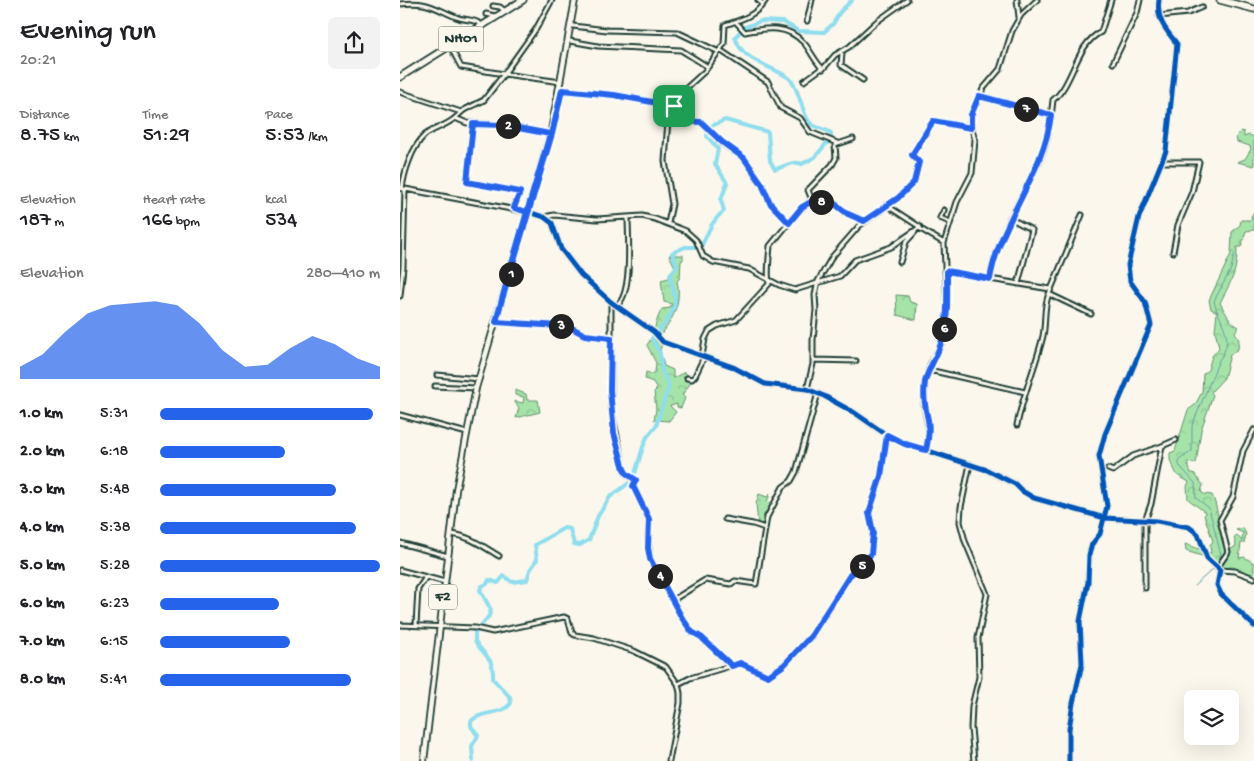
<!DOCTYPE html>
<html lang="en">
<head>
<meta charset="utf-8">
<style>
	:root { --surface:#fff; --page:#f2f2f2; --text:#202124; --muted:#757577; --accent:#2563eb }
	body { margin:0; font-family:"Gochi Hand",sans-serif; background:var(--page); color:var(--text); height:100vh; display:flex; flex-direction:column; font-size:19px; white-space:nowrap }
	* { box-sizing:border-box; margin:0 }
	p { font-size:16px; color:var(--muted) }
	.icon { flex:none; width:28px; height:28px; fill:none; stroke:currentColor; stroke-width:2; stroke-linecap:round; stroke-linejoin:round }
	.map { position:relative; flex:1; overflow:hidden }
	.sheet { display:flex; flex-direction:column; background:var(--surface); width:400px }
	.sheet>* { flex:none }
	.controls { position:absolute; left:784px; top:690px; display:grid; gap:10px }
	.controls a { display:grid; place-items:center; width:55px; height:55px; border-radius:8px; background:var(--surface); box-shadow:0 5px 20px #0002; font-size:25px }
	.pin { position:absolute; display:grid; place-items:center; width:42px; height:42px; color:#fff; margin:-21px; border-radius:10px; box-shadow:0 2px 8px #0006 }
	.km { position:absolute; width:25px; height:25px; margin:-12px; border-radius:50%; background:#222; color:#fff; font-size:14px; line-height:25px; text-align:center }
	.round { display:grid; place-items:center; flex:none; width:52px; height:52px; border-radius:8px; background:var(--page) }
	.summary { display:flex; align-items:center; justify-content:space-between; height:85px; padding:0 20px }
	h1 { font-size:28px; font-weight:600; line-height:38px }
	.metrics { display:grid; grid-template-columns:repeat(3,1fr); gap:8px; height:85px; padding:5px 20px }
	.metrics div { display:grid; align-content:center }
	.metrics b { font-size:21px; font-weight:600 }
	.metrics small { font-size:14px; font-weight:400 }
	.metrics p { font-size:14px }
	.chart { height:140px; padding:10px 20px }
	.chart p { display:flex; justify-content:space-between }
	.chart svg { width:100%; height:90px; margin-top:5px; fill:var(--accent); opacity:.7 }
	ul { padding:0 20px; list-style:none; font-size:16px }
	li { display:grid; grid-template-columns:80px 60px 1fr; align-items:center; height:38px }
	li i { height:12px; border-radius:6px; background:var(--accent) }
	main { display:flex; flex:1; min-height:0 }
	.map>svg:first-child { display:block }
	.forest { fill:url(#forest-crowns); stroke:#62906e }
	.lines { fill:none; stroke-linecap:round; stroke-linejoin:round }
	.stream { stroke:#629da4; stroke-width:1 }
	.river { stroke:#8fddee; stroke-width:4 }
	.minor-casing { stroke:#1f3d34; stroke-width:7 }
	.major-casing { stroke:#1f3d34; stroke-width:8 }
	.highway-casing { stroke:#1f3d34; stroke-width:9 }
	.minor { stroke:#fbf7ec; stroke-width:3 }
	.major { stroke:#fbf7ec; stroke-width:4.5 }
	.highway { stroke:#fbf7ec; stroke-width:5.5 }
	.cycleway-casing { stroke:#fbf7ec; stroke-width:8 }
	.cycleway { stroke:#0057b8; stroke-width:5 }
	.route-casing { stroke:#fff; stroke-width:10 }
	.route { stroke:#2563eb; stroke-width:6 }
	.labels { text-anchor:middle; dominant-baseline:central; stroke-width:4; stroke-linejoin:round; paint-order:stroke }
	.shield { fill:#fbf7ec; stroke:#61756b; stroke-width:1 }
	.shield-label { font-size:15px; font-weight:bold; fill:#1f3d34 }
</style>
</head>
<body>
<main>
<section class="sheet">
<div class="summary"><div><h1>Evening run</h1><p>20:21</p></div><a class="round"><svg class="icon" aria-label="share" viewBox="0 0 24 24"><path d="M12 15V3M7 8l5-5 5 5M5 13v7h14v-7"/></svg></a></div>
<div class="metrics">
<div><p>Distance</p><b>8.75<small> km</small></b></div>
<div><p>Time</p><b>51:29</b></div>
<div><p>Pace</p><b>5:53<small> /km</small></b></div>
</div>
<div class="metrics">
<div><p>Elevation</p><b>187<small> m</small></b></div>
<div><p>Heart rate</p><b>166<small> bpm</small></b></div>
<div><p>kcal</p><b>534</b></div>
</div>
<div class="chart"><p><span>Elevation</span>280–410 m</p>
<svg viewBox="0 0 160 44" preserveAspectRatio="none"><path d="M0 44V38L10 32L20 21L30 12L40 8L50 7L60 6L70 8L80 17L90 30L100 38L110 37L120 29L130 23L140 27L150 34L160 38V44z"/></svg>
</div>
<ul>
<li><b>1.0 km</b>5:31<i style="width:97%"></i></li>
<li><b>2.0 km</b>6:18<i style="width:57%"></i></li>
<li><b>3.0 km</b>5:48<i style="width:80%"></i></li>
<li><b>4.0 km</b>5:38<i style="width:89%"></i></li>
<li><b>5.0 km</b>5:28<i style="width:100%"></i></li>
<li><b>6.0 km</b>6:23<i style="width:54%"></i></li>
<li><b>7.0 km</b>6:15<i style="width:59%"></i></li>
<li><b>8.0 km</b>5:41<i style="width:87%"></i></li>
</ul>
</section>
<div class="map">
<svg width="854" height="761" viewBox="0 0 854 761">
	<defs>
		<pattern id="forest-crowns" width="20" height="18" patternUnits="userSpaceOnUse" patternTransform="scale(1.25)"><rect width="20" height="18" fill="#a6e3a9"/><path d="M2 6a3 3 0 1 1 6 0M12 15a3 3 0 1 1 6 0" fill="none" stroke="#8ec492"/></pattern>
	</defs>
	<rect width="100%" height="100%" fill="#fbf7ec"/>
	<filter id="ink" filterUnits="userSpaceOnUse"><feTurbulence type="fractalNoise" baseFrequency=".02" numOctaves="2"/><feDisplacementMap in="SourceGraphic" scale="10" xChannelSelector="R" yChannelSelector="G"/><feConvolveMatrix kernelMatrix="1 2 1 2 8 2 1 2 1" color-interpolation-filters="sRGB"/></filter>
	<g filter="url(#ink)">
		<path class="forest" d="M841,131L844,132V137L849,135L854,137V166L837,162L845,159L851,149L850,146L837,142L836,137Z
			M854,212V230L846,231L841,247H837C837,273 833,277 820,303L831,322L839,327L835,332L839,340L838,349L830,355L824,378L811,392L813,395L801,430L796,464L787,462L791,473H794L803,485L801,492L804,494L812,495C821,514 816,533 830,550L836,546L834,537L837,535L842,541L843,533L836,530L843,528L846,534L844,543H841L839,558L844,557L854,563V576L837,570L821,568L808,558L786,551L785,544L811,553L810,545L813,541L804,515L806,513L788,499L787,486L789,482L777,475L770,460V453L775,451L788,410L795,405L802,392L803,374L808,370L812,356L819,348L815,330L817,312L811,309L809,300L831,254L832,232L840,225L841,220H852L851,216Z
			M269,255H283V260L281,261L280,278L277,281C282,302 273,321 259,337L263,342L260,350L264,366L273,370V378L285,372L292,381L282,395L285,398L281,408L277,407V404L270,406L276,412L269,421L254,420L256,409L254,392L257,389L253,382L245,379L246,372L252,374L255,372L256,363L247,345C255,335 255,320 262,309L270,308L272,304L264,302L261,280L269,278L270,272L275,267Z
			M496,295L508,296L510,302L517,304L516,320L497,315Z
			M115,390L126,394L127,400H138L140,412L116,418L119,408L114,401L123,403L124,397L115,395Z
			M359,494L367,497L370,494L367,502L372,503L367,514H364V526L358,524L356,504Z"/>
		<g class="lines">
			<path class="stream" d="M794,586L813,569L821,555L809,508L796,498L795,483L779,465V460L792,451V426L819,360C836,338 820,324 814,301L831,269L834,255"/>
			<path class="river" d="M73,761L72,746L78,736L71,726V721C82,710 102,716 111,703L110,697L93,679C94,656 85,658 75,641V633L89,616L91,610L80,590L82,586L87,584L89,580L98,583L104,576L112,582L127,580L130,570L137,560L135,545L164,528L170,529L174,544L180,545L189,540L198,516L210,497L233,480L243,447L247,437L256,426L269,386L262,371L260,354L252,339C260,330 277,312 275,298C274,291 271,283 270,275L277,266L272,253L285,247H301C308,233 311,221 324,211L321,200L327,183L315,164L318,149L307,136L309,127L325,120L368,132L370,161L375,169C386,167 391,160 402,164L415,157L431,138V133C424,128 416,129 410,123C402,115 399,86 389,78C371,65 342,62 335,37L345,27L361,21L383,22L399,31L424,32L433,24L440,12L452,0"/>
			<defs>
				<path id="minor" d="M152,0L136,29L104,74L161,82
					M358,0L363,4
					M617,0L619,17
					M0,4C28,1 32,7 56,17C65,21 73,18 82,25
					M93,6L100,7L105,11
					M86,14L95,16
					M759,16L788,13L802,7
					M407,21L412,0
					M336,22L345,32C367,28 387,24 404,43C411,51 415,62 423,69L435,55L449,47L476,22L507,0
					M173,26L207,30L277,32L319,52
					M170,41L198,46L281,50L308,67
					M50,46L61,67L104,74L84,100L64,110L55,118L67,123L102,125L150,134
					M320,50L368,82L381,108L400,118L410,132L437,143
					M442,53L441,65L463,80
					M713,63L737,13L740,0
					M404,81L422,68
					M162,90L214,95L274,106
					M0,92L61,112
					M579,96L651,115
					M268,120L301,122L322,143L344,158L362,184L370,203L389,223
					M73,124L67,182L120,192L114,208
					M763,162H799L792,192L778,225L773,252
					M0,188L127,212
					M2,189C4,172 12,147 25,135C32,129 46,126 55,118
					M412,200L408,190L432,165L436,158L435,145L453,139
					M544,210L540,218L550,222
					M129,212L144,217L152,223L161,249L181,275L211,302L254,332L263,342L333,367L365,384L407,389L424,396L455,413L494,440L587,470L615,484L622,491L634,498L705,518L757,521L789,527L798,534L807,558L820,570L817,585L821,594L854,626
					M682,215L649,294L691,314
					M144,217L154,215L197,219L242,216L255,219L286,231L296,240L303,256L313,262L349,269L379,285L395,290L440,276L455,260L491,247L520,227L486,205
					M610,218L632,230L618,284
					M268,223L272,204L265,161L268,120L283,91L305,71L324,44L325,25C341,20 357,15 366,0
					M519,228L544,243
					M500,262L506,242L515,232
					M547,271L590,279C597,235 622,199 640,159C648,140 651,120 653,100C674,83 675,45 701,32L711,0
					M590,279L650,289
					M0,296L3,267L5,189
					M211,302V408L224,469L227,475L236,480L233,486L249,519L248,537L250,559L282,618L292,632L301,637L331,666
					M217,305C233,294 228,235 228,217
					M95,322L160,326L170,327L185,335L211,338
					M302,356L305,339L309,331L317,326L336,320L369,284C367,273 369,258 370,246L397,213L411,200L435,204L448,214L464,221
					M413,360L456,361
					M529,370L625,392
					M37,375L79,379
					M287,378L292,379L295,376L304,357
					M35,386L76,388
					M407,389L413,364V340L416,310L415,295L418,281L432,257L459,226L498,198L514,182L519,162L512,155L533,121L571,128
					M0,415L67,433
					M617,425C623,394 636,366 643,336C646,322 643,307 649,294
					M526,450L529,433L524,404L525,382L530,365L541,345L547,312L544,243L557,202L572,173L575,140L570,122L571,115L583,89L600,69L612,31L621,15L637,0
					M570,464L561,507L560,522L565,541L587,594L578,638L579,677L572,706L571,728L574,761
					M708,469L713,471L733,456L762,446
					M325,519L353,524L365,528
					M51,534C70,536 82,546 99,556
					M0,543L48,556
					M817,568L828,552L820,520L833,497L843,451L854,430
					M0,570L45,582
					M820,570L835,571L854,578
					M745,588V521L751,504L762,446L776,440
					M273,600L305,580L331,584L335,581L356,584L367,517L383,487L391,481L396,472L418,393
					M0,625L75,628L93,632L164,617L168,619L172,633L175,635L194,638L234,651L266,667L278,684L280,693V703L269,761
					M16,625L18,589L26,577
					M278,684L290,678L340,663L368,676L384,665L411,636L450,575L462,566L471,554L473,531L469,513L481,477L487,435
					M669,761V729L673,703L682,664L680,621L688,582L689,555L692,544L700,534L707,506L699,456L705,434L751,325L745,302L730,281L728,265L739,217L766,151L777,44C766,30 756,20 759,0"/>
				<path id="major" d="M24,761L56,490L76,388L151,131L175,0"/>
				<path id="highway" d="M820,0L854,9
					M0,77L123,0"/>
			</defs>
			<use href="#minor" class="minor-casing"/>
			<use href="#major" class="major-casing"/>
			<use href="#highway" class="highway-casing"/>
			<use href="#minor" class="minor"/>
			<use href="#major" class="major"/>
			<use href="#highway" class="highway"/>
			<defs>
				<path id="cycleway" d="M129,212L144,217L152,223L161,249L181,275L211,302L254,332L263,342L333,367L365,384L407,389L424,396L455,413L494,440L587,470L615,484L622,491L634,498L705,518L757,521L789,527L798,534L807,558L820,570L817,585L821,594L854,626
					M669,761V729L673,703L682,664L680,621L688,582L689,555L692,544L700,534L707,506L699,456L705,434L751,325L745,302L730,281L728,265L739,217L766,151L777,44C766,30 756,20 759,0"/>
			</defs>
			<use href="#cycleway" class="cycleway-casing"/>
			<use href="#cycleway" class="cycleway"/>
		</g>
	</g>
	<g class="lines" filter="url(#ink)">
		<defs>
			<path id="route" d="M274,106L214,95L162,90L152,134L101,303L127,212L114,208L120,192L67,182L73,124L102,125L150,134C132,197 112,259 96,322L160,326L170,327L185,335L211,338L210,390L214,433L224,469L227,474L236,480L233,486L249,519L248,548L250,559L282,618L292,632L301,637L332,666L340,663L368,676L384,665L411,636L450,575L462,566L471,554L473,532L469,513L481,476L487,435L505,444L526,450C528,441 530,430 528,420C525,406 523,396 525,382C528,368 537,357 541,343C549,320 547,295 547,271L590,279C600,220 644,174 651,115L579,96L571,115V128L533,121L512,155L519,162L514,182L498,198L464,221L448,214L435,204L414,200L402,207L389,223L370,203L362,184L344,158L322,142L301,122L268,120L274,106"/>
		</defs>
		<use href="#route" class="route-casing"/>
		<use href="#route" class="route"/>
	</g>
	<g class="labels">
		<g class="shield">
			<rect x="38.5" y="26.5" width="45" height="25" rx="4"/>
			<rect x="29" y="584.5" width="28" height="25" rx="4"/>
		</g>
		<g class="shield-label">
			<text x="61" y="39">NH01</text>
			<text x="43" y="597">F2</text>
		</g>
	</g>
</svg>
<div class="controls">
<a><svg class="icon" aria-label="layers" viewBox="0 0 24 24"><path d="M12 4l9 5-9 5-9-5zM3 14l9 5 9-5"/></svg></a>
</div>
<div class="pin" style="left:274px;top:106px;background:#1e9e55"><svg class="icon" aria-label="arrive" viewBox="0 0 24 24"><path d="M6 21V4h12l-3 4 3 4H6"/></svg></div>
<b class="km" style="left:111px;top:274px">1</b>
<b class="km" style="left:108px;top:126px">2</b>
<b class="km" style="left:161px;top:326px">3</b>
<b class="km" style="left:260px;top:576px">4</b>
<b class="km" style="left:462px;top:566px">5</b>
<b class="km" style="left:544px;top:329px">6</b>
<b class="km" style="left:626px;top:109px">7</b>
<b class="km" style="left:421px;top:202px">8</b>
</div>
</main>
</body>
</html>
